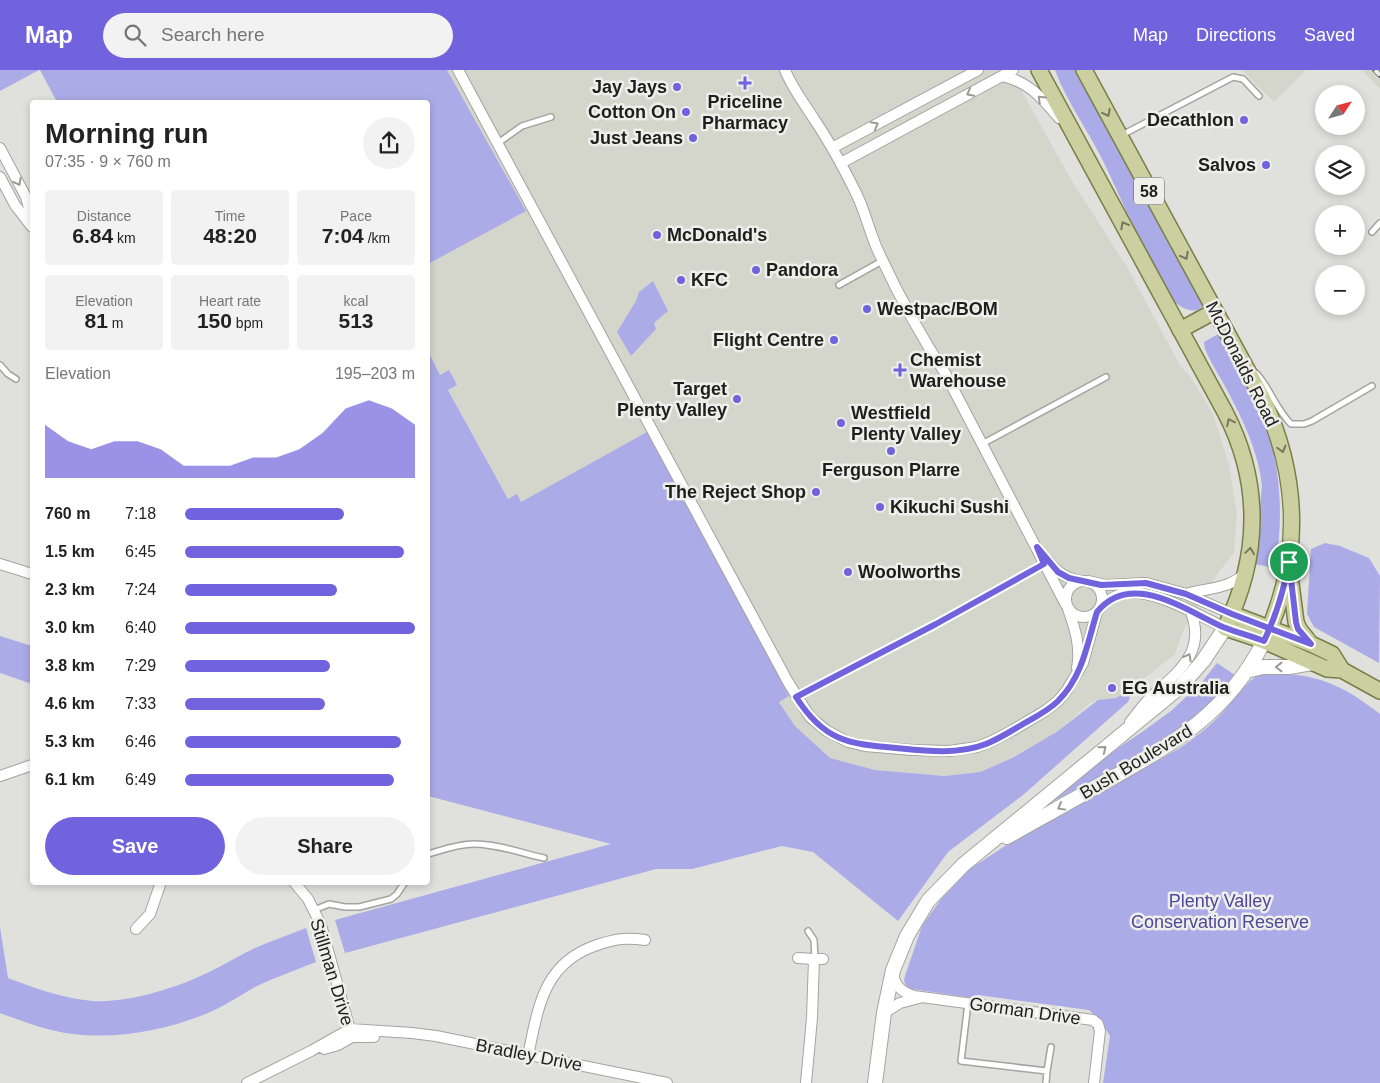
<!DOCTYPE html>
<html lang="en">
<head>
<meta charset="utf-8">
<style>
	:root { --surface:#fff; --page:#f2f2f2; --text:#222; --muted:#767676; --accent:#7163dd }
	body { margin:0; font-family:Arial,sans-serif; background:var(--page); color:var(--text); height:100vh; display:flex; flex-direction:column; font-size:19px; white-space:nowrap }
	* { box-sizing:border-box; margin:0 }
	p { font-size:16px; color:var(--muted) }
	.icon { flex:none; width:28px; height:28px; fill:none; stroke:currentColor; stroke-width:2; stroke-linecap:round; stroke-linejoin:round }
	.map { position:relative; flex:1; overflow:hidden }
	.panel { position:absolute; left:30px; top:30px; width:400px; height:785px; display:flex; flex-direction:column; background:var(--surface); border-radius:5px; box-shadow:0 2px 8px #0003 }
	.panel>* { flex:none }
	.needle { width:32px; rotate:54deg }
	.controls { position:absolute; left:1315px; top:15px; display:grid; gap:10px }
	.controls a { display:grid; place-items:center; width:50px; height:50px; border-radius:50%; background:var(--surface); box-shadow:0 2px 8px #0003; font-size:25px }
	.pin { position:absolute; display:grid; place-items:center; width:42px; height:42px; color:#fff; margin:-21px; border:2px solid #fff; border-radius:50%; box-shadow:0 1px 5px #0007 }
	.round { display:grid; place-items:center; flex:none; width:52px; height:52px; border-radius:26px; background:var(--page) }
	.headline { display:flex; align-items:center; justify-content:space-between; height:85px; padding:0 15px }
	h1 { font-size:28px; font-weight:600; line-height:38px }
	.metrics { display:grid; grid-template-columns:repeat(3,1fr); gap:8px; height:85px; padding:5px 15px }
	.metrics div { display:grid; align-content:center; border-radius:5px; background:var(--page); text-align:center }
	.metrics b { font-size:21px; font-weight:600 }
	.metrics small { font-size:14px; font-weight:400 }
	.metrics p { font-size:14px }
	.chart { height:140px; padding:10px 15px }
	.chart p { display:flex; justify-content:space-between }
	.chart svg { width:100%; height:90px; margin-top:5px; fill:var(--accent); opacity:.7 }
	.action { display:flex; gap:10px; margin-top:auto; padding:10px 15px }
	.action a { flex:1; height:58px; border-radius:30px; background:var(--accent); color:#fff; font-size:20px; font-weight:600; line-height:58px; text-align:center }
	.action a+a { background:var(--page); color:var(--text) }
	ul { padding:0 15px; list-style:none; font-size:16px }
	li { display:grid; grid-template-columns:80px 60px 1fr; align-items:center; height:38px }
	li i { height:12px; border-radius:6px; background:var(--accent) }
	header { display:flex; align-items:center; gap:30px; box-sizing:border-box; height:70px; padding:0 25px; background:var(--accent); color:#fff }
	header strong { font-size:24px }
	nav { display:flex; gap:28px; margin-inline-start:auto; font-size:18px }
	.search { width:350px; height:45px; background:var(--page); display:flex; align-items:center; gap:12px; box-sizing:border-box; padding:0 18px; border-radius:28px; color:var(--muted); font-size:19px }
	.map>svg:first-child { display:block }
	.built { fill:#d5d6cb }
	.green { fill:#ababe7 }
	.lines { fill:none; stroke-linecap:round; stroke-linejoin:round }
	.service-casing { stroke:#a3a3a0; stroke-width:8 }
	.minor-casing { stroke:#a3a3a0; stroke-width:12 }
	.secondary-casing { stroke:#a3a3a0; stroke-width:16 }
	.primary-casing { stroke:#797e49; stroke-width:18 }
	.service { stroke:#fff; stroke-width:5 }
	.minor { stroke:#fff; stroke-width:10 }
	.secondary { stroke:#fff; stroke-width:14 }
	.primary { stroke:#ccd0a0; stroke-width:15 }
	.rail-casing { stroke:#626260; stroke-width:5.5 }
	.rail { stroke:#eeeeeb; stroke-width:4; stroke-dasharray:11; stroke-linecap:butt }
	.oneway { stroke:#9a9a99 }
	.oneway2 { stroke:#75775e }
	.route-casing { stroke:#fff; stroke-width:10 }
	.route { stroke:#7163dd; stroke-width:6 }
	.poi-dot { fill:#7163dd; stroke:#eeeeeb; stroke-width:2 }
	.labels { text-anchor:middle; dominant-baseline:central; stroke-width:5; stroke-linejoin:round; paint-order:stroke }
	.shield { fill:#eeeeeb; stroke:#5c5c5b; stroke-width:1 }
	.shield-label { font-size:16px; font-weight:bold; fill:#1e1e1d }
	.poi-label { font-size:18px; font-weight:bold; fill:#1e1e1d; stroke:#eeeeeb; text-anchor:start }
	.street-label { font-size:18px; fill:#1e1e1d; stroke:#eeeeeb }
	.park-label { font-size:18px; fill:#50479b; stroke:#eeeeeb }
</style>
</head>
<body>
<header>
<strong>Map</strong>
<div class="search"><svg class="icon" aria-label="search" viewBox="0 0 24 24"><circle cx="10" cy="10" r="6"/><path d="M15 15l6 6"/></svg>Search here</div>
<nav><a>Map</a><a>Directions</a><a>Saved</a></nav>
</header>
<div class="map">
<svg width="1380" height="1013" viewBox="0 0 1380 1013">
	<rect width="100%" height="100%" fill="#e0e1dd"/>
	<path class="built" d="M447,0H1010L1072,111L1127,197L1181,297L1190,306L1213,344L1229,395L1237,444L1234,483L1218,503L1183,561L1175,584L1135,616L1116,628L1098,630L1090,633L1058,661L1011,688L980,702L944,706L875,700L830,688L795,656L779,631L788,626L521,432L508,429L448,319L457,315L440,305L428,281V194L526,141Z
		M1242,0H1306L1274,32Z
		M1362,0H1380V19Z"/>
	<path class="green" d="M0,0H39L0,21Z
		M40,0H447L526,141L428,194V32H57Z
		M1055,0H1076L1079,4L1204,234C1197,247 1180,238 1172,229C1165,221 1160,209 1155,199C1136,166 1122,130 1105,95C1090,63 1067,33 1055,0Z
		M653,211L668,241L654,253L656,259L631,286L617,262L636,231L639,222Z
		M1220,263C1233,286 1248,309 1258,333C1280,384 1285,443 1275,498L1255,494L1262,415C1258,381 1243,350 1227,320C1220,307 1211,293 1205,279L1204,272Z
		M428,281L440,305L449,300L457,315L448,320L508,429L517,424L521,432L647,362L735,523L789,626L779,632L795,656L830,688L875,700L944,706L980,702L1012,688L1058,661L1098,630L1116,628L1135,616L1128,632L1023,725L948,782L898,851L813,782L782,776L692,799H656L345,883L335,850L611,774L428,726Z
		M1325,473L1340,476L1369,488L1380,506L1379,593L1314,557L1307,544L1311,479Z
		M0,566L32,576V614L0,603Z
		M1217,593L1235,605L1219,625L1189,653L1151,679L1054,731L1053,729L1087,699L1142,662L1171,641L1202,612Z
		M1262,603C1312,602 1341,613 1380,644V1013H1103L1110,966L1101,951L1089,940L978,925L973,928L912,919C905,916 903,912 905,906L922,856L941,829L970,799L1005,776L1180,678C1194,668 1208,658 1220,645C1232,633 1246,610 1262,603Z
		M0,857L8,908C34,918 65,929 93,931C128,933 177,918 209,902C224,895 238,886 253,879C270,871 289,865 306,858L316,892C296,900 276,907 257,916C239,926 222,938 203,945C160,962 111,970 65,963C43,959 21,951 0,943Z"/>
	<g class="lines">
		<defs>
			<path id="service" d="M1122,65L1233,7L1243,9L1259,26
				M498,73L522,56L551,47
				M1372,162L1380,153
				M839,215L882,191
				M0,295L8,304L16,309
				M1256,303C1270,318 1276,339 1291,354H1304L1312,351L1372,316
				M982,374L1106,307
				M796,627L936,554L1044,494
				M428,784C442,780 458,774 474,774C497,774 521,783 544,788
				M314,840L329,834L345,837H359L391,829L397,824L405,812
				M808,861L814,870L815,889
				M968,933L961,991L1047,1001L1046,1013
				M1047,1001L1051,977"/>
			<path id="minor" d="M458,0L788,612L810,647L827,661L848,672L865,676L912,680L949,681L977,677L992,671L1013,660L1045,641L1058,631L1067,620L1083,593L1097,542
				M785,0C792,18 804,33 814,49C829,71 842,95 854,119C865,139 869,162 879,183C898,224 920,265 945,303L1066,535
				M1002,6C1028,11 1042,28 1059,48
				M0,78L26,127L32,149
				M832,78L978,0
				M841,93L1013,0
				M0,107L15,135L32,157
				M1047,490C1057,502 1065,508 1081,511
				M0,494L32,504
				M1066 529a18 18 0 1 1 36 0a18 18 0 1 1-36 0Z
				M1088,511L1106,515L1146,513L1186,524L1232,544
				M1186,524C1207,518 1230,519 1245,503
				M1101,536C1108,530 1116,525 1125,523C1154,519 1199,545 1225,558
				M1068,539C1075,558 1081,578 1077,598
				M1130,652C1138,643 1144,633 1153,625C1179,601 1206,582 1191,542
				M0,706L32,695
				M294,812L308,829L321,855L352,967
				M136,859L150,844L161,812
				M798,888L814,889
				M893,902C894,915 901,922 914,926L1093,950L1098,954L1100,961L1094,1013
				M884,943L900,933L919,928
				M324,979L338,975L352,967H374
				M528,986C538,938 543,893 597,875C615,869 626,867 645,870
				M247,1013L311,981L350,959L412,963L436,966L667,1013
				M806,1013L812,948L814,889H823"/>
			<path id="secondary" d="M1246,601L1263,597H1289L1312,593
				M1007,767C1041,748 1074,729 1107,711C1174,673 1228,643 1264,571
				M875,1013L884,943L893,900L907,866L928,831L963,795L1181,616L1203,591L1225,558"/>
			<path id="primary" d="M1039,0L1225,342C1262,413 1260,487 1225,558L1264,571L1327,599L1342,600L1380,621
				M1084,0L1262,327C1300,407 1302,490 1264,571
				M1180,260L1215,241
				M1290,506L1296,552L1299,559L1310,573
				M1232,544L1311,574L1332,584L1342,600"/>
		</defs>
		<use href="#service" class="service-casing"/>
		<use href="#minor" class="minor-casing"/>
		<use href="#secondary" class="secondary-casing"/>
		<use href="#primary" class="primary-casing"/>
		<use href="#service" class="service"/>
		<use href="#minor" class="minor"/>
		<use href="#secondary" class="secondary"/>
		<use href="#primary" class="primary"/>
		<defs>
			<path id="rail" d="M1375,0L1380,5"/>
		</defs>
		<use href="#rail" class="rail-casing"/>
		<use href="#rail" class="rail"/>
	</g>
	<defs><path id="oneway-chevron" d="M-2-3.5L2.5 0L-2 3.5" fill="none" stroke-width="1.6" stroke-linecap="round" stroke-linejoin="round" transform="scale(1.25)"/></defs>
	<g class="oneway">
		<use href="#oneway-chevron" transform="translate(970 23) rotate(152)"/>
		<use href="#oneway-chevron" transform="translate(1041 29) rotate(-136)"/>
		<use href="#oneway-chevron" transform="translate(875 55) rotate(-28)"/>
		<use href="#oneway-chevron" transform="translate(18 112) rotate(62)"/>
		<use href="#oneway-chevron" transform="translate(1188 587) rotate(-61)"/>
		<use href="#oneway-chevron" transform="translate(1279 597) rotate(-180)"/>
		<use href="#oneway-chevron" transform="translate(1103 679) rotate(-39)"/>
		<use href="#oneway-chevron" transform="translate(1061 737) rotate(151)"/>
	</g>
	<g class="oneway2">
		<use href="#oneway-chevron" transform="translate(1107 43) rotate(62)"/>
		<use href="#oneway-chevron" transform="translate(1124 155) rotate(-118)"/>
		<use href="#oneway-chevron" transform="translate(1185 186) rotate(62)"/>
		<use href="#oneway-chevron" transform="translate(1230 352) rotate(-116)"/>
		<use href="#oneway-chevron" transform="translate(1282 379) rotate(75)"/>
		<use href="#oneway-chevron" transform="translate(1250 481) rotate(-82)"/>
	</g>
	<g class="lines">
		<defs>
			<path id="route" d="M1289,492C1284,520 1276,546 1264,571C1250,566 1236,562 1223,557C1185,540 1131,500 1097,542C1087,574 1083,606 1058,631C1048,641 1035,647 1023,654C1011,661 999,669 986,674C957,685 926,681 896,678C848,674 824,671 796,627L936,554L1044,494L1037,477L1058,502L1069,508L1101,515L1146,513L1186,524L1232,544L1311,574L1298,559L1296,552L1289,492"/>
		</defs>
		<use href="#route" class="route-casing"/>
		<use href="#route" class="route"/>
	</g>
	<g class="poi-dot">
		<path d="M742.5 5.5h5v5h5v5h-5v5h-5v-5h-5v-5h5z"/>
		<circle cx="677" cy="17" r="5"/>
		<circle cx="686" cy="42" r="5"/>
		<circle cx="1244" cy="50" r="5"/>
		<circle cx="693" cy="68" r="5"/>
		<circle cx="1266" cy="95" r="5"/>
		<circle cx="657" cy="165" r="5"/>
		<circle cx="756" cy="200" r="5"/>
		<circle cx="681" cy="210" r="5"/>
		<circle cx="867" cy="239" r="5"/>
		<circle cx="834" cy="270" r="5"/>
		<path d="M897.5 292.5h5v5h5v5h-5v5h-5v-5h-5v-5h5z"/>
		<circle cx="737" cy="329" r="5"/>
		<circle cx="841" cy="353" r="5"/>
		<circle cx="891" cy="381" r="5"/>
		<circle cx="816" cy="422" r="5"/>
		<circle cx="880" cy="437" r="5"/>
		<circle cx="848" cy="502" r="5"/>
		<circle cx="1112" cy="618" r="5"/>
	</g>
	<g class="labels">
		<rect class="shield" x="1134" y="107.5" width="30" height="27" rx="4"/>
		<g class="shield-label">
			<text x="1149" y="121">58</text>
		</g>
		<g class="poi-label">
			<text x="667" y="17" text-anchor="end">Jay Jays</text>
			<text x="745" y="32" text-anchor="middle">Priceline<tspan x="745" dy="21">Pharmacy</tspan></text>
			<text x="676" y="42" text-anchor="end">Cotton On</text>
			<text x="1234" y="50" text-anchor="end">Decathlon</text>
			<text x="683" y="68" text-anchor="end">Just Jeans</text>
			<text x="1256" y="95" text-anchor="end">Salvos</text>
			<text x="667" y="165">McDonald's</text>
			<text x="766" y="200">Pandora</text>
			<text x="691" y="210">KFC</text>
			<text x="877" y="239">Westpac/BOM</text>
			<text x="824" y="270" text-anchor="end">Flight Centre</text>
			<text x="910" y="290">Chemist<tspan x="910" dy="21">Warehouse</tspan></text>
			<text x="727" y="319" text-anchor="end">Target<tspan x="727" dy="21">Plenty Valley</tspan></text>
			<text x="851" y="343">Westfield<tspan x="851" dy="21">Plenty Valley</tspan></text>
			<text x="891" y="400" text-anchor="middle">Ferguson Plarre</text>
			<text x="806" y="422" text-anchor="end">The Reject Shop</text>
			<text x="890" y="437">Kikuchi Sushi</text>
			<text x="858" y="502">Woolworths</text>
			<text x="1122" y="618">EG Australia</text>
		</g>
		<g class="street-label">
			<text transform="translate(1242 294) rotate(63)">McDonalds Road</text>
			<text transform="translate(1136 692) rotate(-31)">Bush Boulevard</text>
			<text transform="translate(332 902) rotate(73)">Stillman Drive</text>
			<text transform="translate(1025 941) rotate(8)">Gorman Drive</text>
			<text transform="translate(529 985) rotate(11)">Bradley Drive</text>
		</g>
		<g class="park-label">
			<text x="1220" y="831">Plenty Valley<tspan x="1220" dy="21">Conservation Reserve</tspan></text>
		</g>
	</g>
</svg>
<div class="controls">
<a><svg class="needle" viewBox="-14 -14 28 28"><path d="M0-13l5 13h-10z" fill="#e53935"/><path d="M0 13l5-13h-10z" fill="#767676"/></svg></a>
<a><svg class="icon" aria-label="layers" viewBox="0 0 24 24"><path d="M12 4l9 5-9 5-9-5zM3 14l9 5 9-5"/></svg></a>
<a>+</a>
<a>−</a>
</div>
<div class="pin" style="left:1289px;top:492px;background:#1e9e55"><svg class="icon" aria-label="arrive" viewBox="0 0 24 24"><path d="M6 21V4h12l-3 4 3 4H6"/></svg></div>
<section class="panel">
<div class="headline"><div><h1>Morning run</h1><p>07:35 · 9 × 760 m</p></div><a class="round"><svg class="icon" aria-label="share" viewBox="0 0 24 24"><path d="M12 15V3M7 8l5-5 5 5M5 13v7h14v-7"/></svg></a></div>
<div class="metrics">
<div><p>Distance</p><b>6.84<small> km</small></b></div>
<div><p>Time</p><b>48:20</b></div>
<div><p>Pace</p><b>7:04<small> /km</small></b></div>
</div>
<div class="metrics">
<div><p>Elevation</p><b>81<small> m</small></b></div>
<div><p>Heart rate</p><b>150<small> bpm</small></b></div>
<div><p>kcal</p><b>513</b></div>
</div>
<div class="chart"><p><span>Elevation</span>195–203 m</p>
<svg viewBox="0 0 160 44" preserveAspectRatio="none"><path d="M0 44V18L10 26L20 30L30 26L40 26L50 30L60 38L70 38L80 38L90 34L100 34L110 30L120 22L130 10L140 6L150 10L160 18V44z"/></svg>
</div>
<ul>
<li><b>760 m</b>7:18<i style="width:69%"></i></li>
<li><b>1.5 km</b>6:45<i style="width:95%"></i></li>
<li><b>2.3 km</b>7:24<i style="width:66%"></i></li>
<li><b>3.0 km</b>6:40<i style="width:100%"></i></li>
<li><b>3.8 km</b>7:29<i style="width:63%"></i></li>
<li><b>4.6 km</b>7:33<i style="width:61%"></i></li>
<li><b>5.3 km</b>6:46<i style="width:94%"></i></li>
<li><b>6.1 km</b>6:49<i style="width:91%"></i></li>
</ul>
<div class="action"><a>Save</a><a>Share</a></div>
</section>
</div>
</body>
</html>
